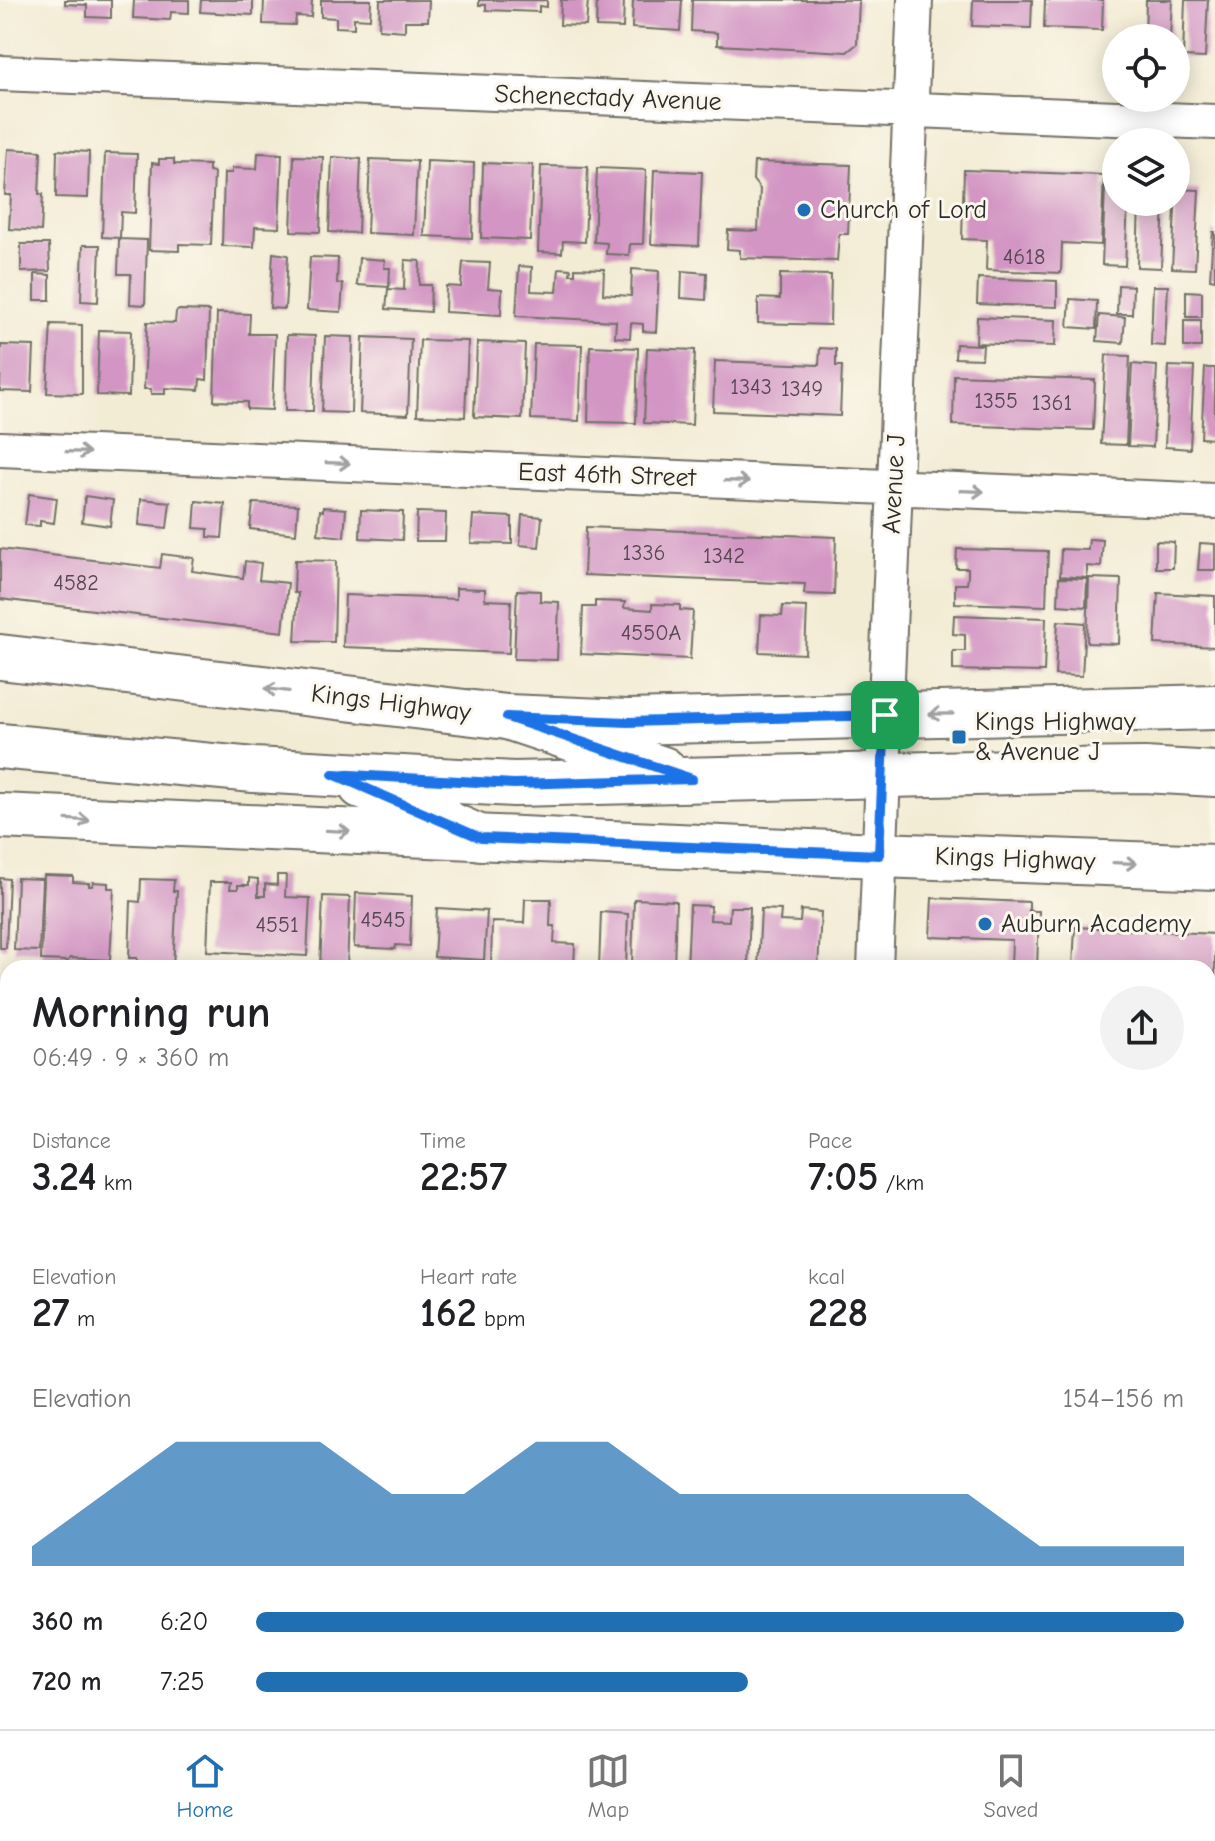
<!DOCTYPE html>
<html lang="en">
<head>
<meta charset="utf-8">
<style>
	:root { --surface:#fff; --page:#f2f2f2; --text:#202124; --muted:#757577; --line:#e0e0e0; --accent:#1f6fb2 }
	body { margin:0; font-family:"Comic Neue",sans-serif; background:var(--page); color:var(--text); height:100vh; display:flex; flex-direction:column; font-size:30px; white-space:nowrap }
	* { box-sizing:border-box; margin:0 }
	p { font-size:26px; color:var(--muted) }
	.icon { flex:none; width:44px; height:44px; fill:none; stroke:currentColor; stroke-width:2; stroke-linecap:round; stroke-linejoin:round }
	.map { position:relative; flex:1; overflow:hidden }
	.panel { position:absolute; left:0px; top:960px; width:1216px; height:770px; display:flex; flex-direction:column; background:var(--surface); border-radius:24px 24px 0 0; box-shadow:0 4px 20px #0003 }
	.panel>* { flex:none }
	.buttons { position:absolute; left:1102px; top:24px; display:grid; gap:16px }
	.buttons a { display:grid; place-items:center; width:88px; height:88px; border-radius:50%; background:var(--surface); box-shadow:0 4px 20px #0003; font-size:40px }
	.pin { position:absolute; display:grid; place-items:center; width:68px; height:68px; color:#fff; margin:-34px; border-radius:16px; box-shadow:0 4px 12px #0006 }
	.round { display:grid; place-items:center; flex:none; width:84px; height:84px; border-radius:42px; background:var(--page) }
	.overview { display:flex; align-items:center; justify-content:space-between; height:136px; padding:0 32px }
	h1 { font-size:44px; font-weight:700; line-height:60px }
	.metrics { display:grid; grid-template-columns:repeat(3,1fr); gap:12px; height:136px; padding:8px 32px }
	.metrics div { display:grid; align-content:center }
	.metrics b { font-size:40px; font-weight:700 }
	.metrics small { font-size:22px; font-weight:400 }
	.metrics p { font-size:22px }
	.chart { height:224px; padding:16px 32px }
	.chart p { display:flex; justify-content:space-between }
	.chart svg { width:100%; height:144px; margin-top:8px; fill:var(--accent); opacity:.7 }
	ul { padding:0 32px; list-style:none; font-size:26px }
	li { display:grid; grid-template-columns:128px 96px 1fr; align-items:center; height:60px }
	li i { height:20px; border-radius:10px; background:var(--accent) }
	.tab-bar { display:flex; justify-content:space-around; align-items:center; height:112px; border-top:2px solid var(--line); background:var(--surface); font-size:22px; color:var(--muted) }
	.tab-bar a { display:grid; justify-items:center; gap:4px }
	.tab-bar .current { color:var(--accent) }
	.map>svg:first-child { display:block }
	.building { fill:#d396c4 }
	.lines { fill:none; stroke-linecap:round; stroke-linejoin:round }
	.street-casing { stroke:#716f66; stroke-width:38 }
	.secondary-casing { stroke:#716f66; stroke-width:48 }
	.primary-casing { stroke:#716f66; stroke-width:48 }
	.street { stroke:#fff; stroke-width:34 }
	.secondary { stroke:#fff; stroke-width:44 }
	.primary { stroke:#fff; stroke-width:44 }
	.oneway { stroke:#a0a0a0 }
	.route-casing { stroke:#fff; stroke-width:16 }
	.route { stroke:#1a73e8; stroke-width:10 }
	.poi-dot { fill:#1f6fb2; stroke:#fbf7ec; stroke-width:3 }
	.labels { text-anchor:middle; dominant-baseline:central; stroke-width:6; stroke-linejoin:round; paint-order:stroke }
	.number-label { font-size:22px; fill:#554651 }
	.street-label { font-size:26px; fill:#2b2b2b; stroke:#fbf7ec }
	.poi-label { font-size:26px; fill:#2b2b2b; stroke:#fbf7ec; text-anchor:start }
</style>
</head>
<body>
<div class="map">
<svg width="1215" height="1729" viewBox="0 0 1215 1729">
	<rect width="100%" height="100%" fill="#fbf7ec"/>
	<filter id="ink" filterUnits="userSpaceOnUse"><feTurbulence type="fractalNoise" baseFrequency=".0125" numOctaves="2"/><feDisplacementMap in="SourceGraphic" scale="16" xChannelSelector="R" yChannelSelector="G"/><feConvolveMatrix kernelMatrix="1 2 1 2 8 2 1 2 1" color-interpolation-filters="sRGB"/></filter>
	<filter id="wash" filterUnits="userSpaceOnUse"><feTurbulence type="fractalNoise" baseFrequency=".006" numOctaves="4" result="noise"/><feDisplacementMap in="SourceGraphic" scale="32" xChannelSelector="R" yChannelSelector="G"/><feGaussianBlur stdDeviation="1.8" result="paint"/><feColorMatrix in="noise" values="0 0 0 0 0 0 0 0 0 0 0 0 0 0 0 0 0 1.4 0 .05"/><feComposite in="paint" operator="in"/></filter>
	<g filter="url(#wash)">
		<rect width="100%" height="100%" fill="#f3ecd5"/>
		<g id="blocks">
			<path class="building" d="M65,0H111V18L87,17V5L65,4Z
				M134,0H189V13L171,12L170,20L133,18Z
				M201,0H253V15L200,12Z
				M264,0H312L311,17L296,16L295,25L263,24Z
				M321,0H371L370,19L354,18V28L336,27V18L321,17Z
				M380,0H429L428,21H405V31L379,29Z
				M479,0H547V7L539,6V12L486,10V5H479Z
				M561,0H588L586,26L560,25Z
				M597,0H624L623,28L596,27Z
				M633,0H682L680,31L632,28Z
				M692,0H859L857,44L847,52L717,45V33L691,31Z
				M973,0H1032L1031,28L972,26Z
				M1045,0H1103L1102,30L1044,28Z
				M1146,0H1172L1170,38H1145Z
				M1185,0H1208L1205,58L1183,57Z
				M8,149L41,151L39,194H43L41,231L9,229L11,195H5Z
				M57,150L89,152L88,198L56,197Z
				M105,153L137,154L135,213L121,212L120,238L102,237Z
				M258,153L282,154L279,228L255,227L254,247L222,246L224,173H232V168L257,169Z
				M294,156L323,157L320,232L291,231Z
				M332,157L361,159L358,233L329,232Z
				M159,159H174V164L209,165V172L214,173L211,245L179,244V251L149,250L152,163L159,164Z
				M370,159L417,161L414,235L367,233Z
				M427,161L474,163L472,238L424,236Z
				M754,162L851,165L848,234H839L837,261L740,258V250L727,249L728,230L758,231L760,189L753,180Z
				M483,163L533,165L530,240L481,238Z
				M541,166L588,167L585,242L563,241L562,253L538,252Z
				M597,168L646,170L643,244H630L629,255L606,254L607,243L594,242Z
				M654,170L702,172L699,246L651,244Z
				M964,170L1104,175L1101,245L1062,243L1061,273L986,270L987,240L962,239Z
				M1105,186H1116V202H1128L1125,266L1102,265Z
				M1176,189L1199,190L1195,269L1172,268Z
				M1139,202H1164L1161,268L1137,267Z
				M1213,232H1215V280L1210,279Z
				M119,239L147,240L145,305L130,304L131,274H118Z
				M21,244H49L50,271L21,272Z
				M83,245H100L98,302L81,301Z
				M273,253L288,255L285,309L270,308Z
				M310,257L338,258L337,284H343L341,312L307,310Z
				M359,258L385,260L384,268H390L389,287L357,285Z
				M405,260L420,261L419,285H431L430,312L386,309L388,289L404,290Z
				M463,262L490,263L488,288L502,289L501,315L445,312L446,286L461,287Z
				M519,266L532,267L531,291L557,292L559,268L571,269L570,274H575V268L604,269L603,294L631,296L632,269L659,271L656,332L643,331V324L631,323L630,338L615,337L616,321L516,316Z
				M682,271L707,273L706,300L681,298Z
				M35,274L50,275V300H35Z
				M780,274L831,275L830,325L758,323V298L780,299Z
				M978,278L1057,281V307L977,304Z
				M1118,285L1133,286L1132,314H1117Z
				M1153,286H1168L1165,346L1151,345Z
				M1186,291L1202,292V317H1186Z
				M1070,299L1097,301L1096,329L1068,327Z
				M179,310L209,311L207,380L200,379L199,390L165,388V394H151V389H144L147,322L175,323L176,312Z
				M217,313L250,314L249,334H275L272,410L247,409V402L214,401Z
				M1099,315L1125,317L1123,343L1097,341Z
				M977,317L1056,320L1055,346L976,343Z
				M1184,320H1201V347H1184Z
				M51,324L82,325V394L47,393Z
				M99,330L131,331L129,396L97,395Z
				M287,335L315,336L313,411H285Z
				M325,336L353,337L351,413L322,412Z
				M363,337L411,339L408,415L360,413Z
				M420,340L468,341L465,417L417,415Z
				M477,342L525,344L522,419L474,417Z
				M534,344L582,345L579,421L531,419Z
				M956,344L983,345L982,359L955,358Z
				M1,345L34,346L32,392L0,391Z
				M590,346L638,348L636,423L588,422Z
				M647,348L695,350L692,425L644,423Z
				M820,348L836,349V366H842L840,416L713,411L715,361L819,365Z
				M1106,355L1130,356L1126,445L1101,444Z
				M1132,364L1157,366L1153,447L1128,446Z
				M1169,366L1194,367L1190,449L1165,447Z
				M1205,368H1215V439L1201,438Z
				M954,375L1095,380L1093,430L953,425Z
				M29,494L57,498L54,523L40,521V526L25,525Z
				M85,496L113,500L110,526L82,522Z
				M141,499L170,502L167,528L139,525Z
				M196,501L225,504L222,538L208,537V529L194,528Z
				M253,503L298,505L296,534L250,529Z
				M323,507L346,509L344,537L318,534L320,510L323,511Z
				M361,510L403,512L402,540L360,538Z
				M417,512L446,513L445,541H416Z
				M473,515L512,517V544L471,543Z
				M522,515L542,517L539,547L520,545Z
				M586,527L836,537L834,595L804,594L805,584L584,575Z
				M1089,539L1103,540L1101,567L1087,566V578L1060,576L1061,549L1088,550Z
				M1156,541L1174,542L1173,568H1156Z
				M1200,543L1215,544V570H1198Z
				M0,549L160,568L162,554L194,558L192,571L243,578L245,561L261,563L259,580L288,583L283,632L0,599Z
				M957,549L1048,551L1046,606L955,603V584H967L968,576V568H956Z
				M295,560L336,561L334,642L295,641L298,593H294Z
				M1059,578L1087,579L1086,607L1058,605Z
				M1089,578L1121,579L1119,644L1087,643Z
				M456,588L485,589V600L511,601L509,653L343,647L345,595L456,599Z
				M517,590L540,591V601L559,602L557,660L514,659Z
				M1158,593L1215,596V647L1155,644Z
				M595,601L625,602L624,608L652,610V604L680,605V610L693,611L690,659L581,654L583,607H595Z
				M783,606L807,607L805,654L759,652L761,615L782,616Z
				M954,615L1046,618L1044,672L953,670V651H965V635L953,634Z
				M1058,621L1085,623L1082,676L1055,675Z
				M44,875L73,876V882L89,883V886H92L93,882L108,883V888H114L110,960L70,958L68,961L41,960Z
				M277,875H286L285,897L310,898L307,956L207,951L210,882H231L230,889H238V885H249V878L258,879V896H265V884L277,885Z
				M0,878L9,879L6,948H0Z
				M17,878L42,879L39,951L14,950Z
				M141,879L174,880L173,891H177L173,968H146V964H137V958H129L131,901L140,902Z
				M356,893L412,896L410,946L396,945L395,949L354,947Z
				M323,896L350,897L347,967L320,968Z
				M932,898L1029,902V911H1039L1037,968H1011L1012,940L930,937Z
				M525,899H551L550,926H555L554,943L575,944L574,968H491L492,922L524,923Z
				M634,899L676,901L674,968L632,966Z
				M690,905L711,906L710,920L729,921L730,907H750L748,968H687Z
				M437,908L487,911L484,960L434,957Z
				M761,909L781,910L780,921L800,922L801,910L821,912L818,968H758Z
				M601,912L628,914L626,968H599Z
				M1075,927L1215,934V988L1208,987V968H1073Z
				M1208,1045L1215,1046V1073H1208Z
				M1210,1107H1215V1182H1208Z
				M0,1256H8V1322H0Z
				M1211,1325H1215V1406L1208,1405Z
				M0,1430H8V1512H0Z
				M1208,1439H1215V1467H1208Z
				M1208,1488H1214L1211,1567H1208Z
				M0,1636H8V1705H0Z
				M1208,1675H1215V1729H1184V1722H1208Z
				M182,1722H207V1729H182Z
				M700,1722H762L761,1729H700Z
				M901,1722H1027V1729L901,1728Z
				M1096,1722H1120V1729H1096Z
				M1132,1722H1175V1729H1132Z"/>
		</g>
	</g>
	<g filter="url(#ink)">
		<use href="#blocks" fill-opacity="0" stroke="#716f66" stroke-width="2"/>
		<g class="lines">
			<defs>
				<path id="street" d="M0,73L1215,122
					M0,449L1215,501
					M875,968L915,0
					M0,1192L8,1193
					M1208,1244H1215
					M0,1571H8
					M1208,1620H1215
					M844,1729V1722"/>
				<path id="secondary" d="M0,657L507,717L628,722L1215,707
					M0,816L879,855L1215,867"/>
				<path id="primary" d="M507,717L663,769
					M0,746L254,770L514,784L1060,771L1144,770L1215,774
					M361,786L481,838"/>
			</defs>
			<use href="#street" class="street-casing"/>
			<use href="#secondary" class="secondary-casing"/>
			<use href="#primary" class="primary-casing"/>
			<use href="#street" class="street"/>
			<use href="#secondary" class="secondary"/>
			<use href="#primary" class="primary"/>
		</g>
		<defs><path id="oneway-shaft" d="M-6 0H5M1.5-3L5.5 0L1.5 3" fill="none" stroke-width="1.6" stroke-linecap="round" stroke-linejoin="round" transform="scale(2)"/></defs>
		<g class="oneway">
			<use href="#oneway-shaft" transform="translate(78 452) rotate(2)"/>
			<use href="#oneway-shaft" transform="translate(338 463) rotate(2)"/>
			<use href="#oneway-shaft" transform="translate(737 481) rotate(2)"/>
			<use href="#oneway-shaft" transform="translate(972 491) rotate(2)"/>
			<use href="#oneway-shaft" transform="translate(277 690) rotate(-173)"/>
			<use href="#oneway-shaft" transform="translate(941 714) rotate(179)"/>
			<use href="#oneway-shaft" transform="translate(78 820) rotate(3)"/>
			<use href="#oneway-shaft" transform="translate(338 831) rotate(3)"/>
			<use href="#oneway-shaft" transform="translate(1125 863) rotate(2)"/>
		</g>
	</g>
	<g class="lines" filter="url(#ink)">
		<defs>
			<path id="route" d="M885,715L879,855L481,838L333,774L514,784L692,779L507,717L628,722Z"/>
		</defs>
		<use href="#route" class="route-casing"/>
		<use href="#route" class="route"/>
	</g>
	<g class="poi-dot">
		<circle cx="804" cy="210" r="8"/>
		<rect x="951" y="729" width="16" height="16" rx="4"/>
		<circle cx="985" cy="924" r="8"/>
	</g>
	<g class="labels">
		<g class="number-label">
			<text x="1024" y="257">4618</text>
			<text x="751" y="387">1343</text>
			<text x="802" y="389">1349</text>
			<text x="996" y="401">1355</text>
			<text x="1052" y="403">1361</text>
			<text x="644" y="553">1336</text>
			<text x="724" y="556">1342</text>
			<text x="76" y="583">4582</text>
			<text x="651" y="633">4550A</text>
			<text x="383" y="920">4545</text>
			<text x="277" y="925">4551</text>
		</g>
		<g class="street-label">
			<text transform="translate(608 98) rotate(2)">Schenectady Avenue</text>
			<text transform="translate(607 475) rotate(2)">East 46th Street</text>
			<text transform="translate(894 484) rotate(-87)">Avenue J</text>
			<text transform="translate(391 703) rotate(7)">Kings Highway</text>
			<text transform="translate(1015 859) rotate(2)">Kings Highway</text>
		</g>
		<g class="poi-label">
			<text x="820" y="210">Church of Lord</text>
			<text x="975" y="722">Kings Highway<tspan x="975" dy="30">&amp; Avenue J</tspan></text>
			<text x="1001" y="924">Auburn Academy</text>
		</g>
	</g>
</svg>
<div class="buttons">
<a><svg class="icon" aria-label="locate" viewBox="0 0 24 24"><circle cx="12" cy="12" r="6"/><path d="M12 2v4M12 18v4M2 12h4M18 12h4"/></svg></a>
<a><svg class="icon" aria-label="layers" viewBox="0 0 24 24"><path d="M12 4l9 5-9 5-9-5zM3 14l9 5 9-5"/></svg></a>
</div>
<div class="pin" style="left:885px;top:715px;background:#1e9e55"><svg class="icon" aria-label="arrive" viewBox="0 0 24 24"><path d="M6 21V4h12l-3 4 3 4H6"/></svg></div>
<section class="panel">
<div class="overview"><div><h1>Morning run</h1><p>06:49 · 9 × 360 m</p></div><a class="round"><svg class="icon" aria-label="share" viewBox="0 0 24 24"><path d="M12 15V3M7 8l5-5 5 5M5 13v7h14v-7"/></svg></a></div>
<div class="metrics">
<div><p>Distance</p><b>3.24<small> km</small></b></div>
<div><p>Time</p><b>22:57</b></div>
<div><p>Pace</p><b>7:05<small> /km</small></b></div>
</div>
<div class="metrics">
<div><p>Elevation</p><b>27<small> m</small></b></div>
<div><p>Heart rate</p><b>162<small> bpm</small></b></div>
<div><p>kcal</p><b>228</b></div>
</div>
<div class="chart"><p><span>Elevation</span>154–156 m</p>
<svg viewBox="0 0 160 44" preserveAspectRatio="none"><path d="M0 44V38L10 22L20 6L30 6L40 6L50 22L60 22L70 6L80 6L90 22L100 22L110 22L120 22L130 22L140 38L150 38L160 38V44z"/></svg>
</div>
<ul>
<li><b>360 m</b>6:20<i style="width:100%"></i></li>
<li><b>720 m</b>7:25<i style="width:53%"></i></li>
</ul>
</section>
</div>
<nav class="tab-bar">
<a class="current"><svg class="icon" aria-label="home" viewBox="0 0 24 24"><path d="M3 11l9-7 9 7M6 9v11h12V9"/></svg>Home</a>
<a><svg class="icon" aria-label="map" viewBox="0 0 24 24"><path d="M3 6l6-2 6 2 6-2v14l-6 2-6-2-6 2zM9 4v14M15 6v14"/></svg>Map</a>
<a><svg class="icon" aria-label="saved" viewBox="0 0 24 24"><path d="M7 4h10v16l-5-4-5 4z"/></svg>Saved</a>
</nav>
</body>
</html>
